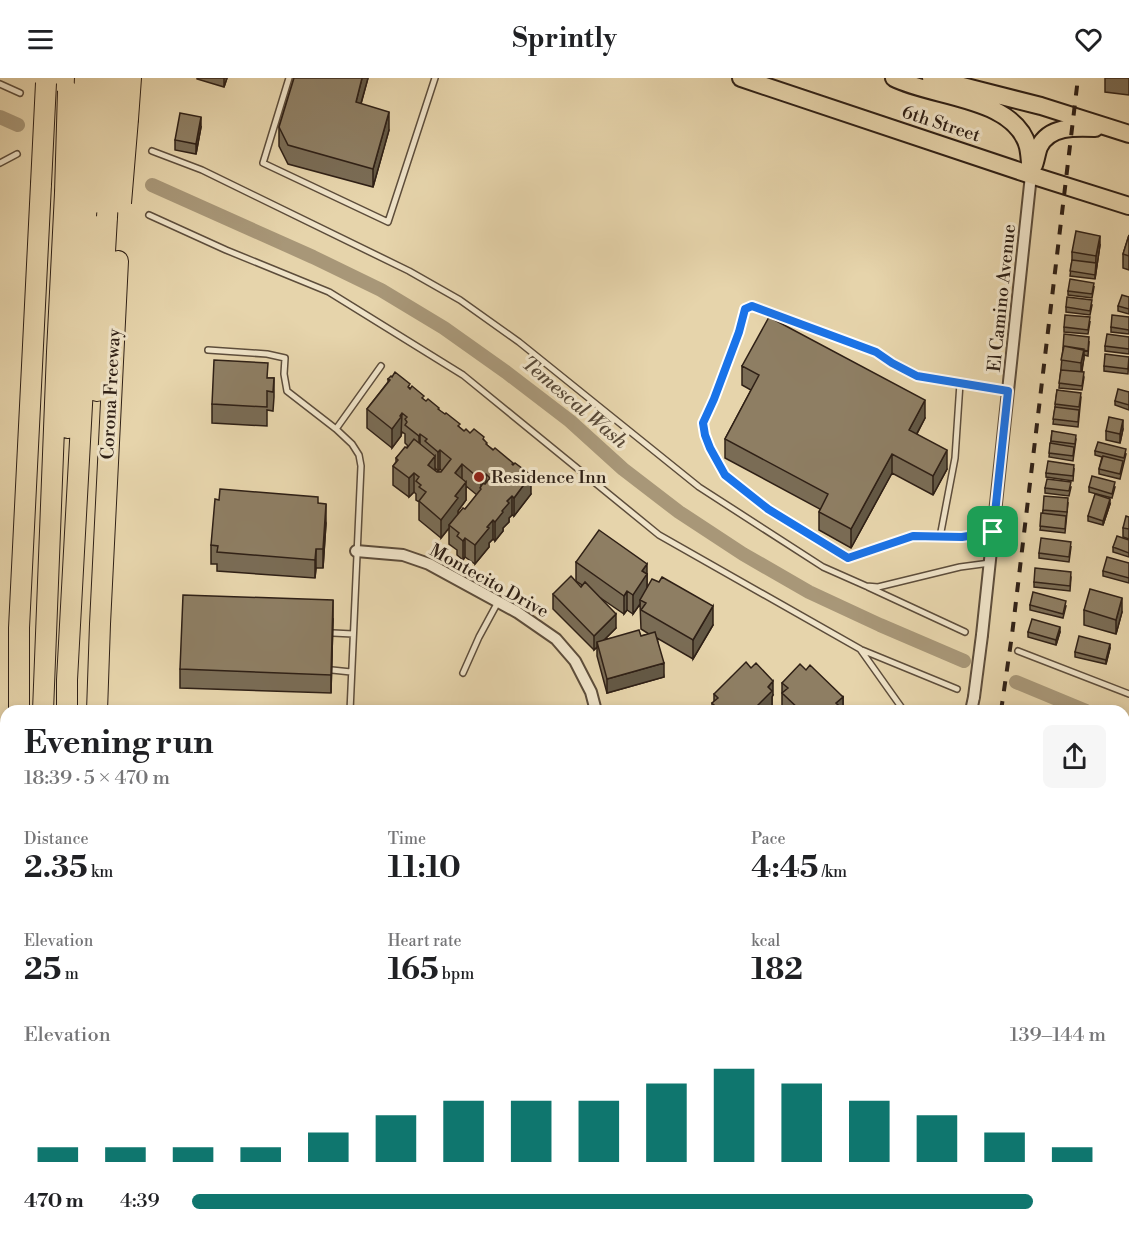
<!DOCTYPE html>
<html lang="en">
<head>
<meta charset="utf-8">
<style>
	:root { --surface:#fff; --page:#f6f6f6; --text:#202124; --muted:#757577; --accent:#0f766e }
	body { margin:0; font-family:"Libre Bodoni",serif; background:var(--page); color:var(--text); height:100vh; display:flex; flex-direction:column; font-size:22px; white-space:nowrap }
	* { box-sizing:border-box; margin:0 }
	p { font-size:20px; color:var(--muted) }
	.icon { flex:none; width:33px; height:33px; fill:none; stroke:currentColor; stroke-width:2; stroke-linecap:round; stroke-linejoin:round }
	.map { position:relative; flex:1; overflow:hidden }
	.panel { position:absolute; left:0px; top:627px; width:1130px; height:532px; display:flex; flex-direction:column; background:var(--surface); border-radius:18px 18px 0 0; box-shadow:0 3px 9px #0003 }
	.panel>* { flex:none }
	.pin { position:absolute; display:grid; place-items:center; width:51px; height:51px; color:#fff; margin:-26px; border-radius:12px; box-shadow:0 3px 9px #0006 }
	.round { display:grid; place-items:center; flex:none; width:63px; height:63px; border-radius:9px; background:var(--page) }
	.summary { display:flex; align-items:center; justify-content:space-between; height:102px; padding:0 24px }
	h1 { font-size:33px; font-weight:700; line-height:45px }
	.metrics { display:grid; grid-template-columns:repeat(3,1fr); gap:9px; height:102px; padding:6px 24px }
	.metrics div { display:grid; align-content:center }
	.metrics b { font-size:30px; font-weight:700 }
	.metrics small { font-size:16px; font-weight:400 }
	.metrics p { font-size:16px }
	.chart { height:168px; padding:12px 24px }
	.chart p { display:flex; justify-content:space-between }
	.chart svg { width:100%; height:108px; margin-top:6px; stroke:var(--accent); stroke-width:6 }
	ul { padding:0 24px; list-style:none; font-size:20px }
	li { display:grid; grid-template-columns:96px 72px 1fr; align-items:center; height:45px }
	li i { height:15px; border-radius:8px; background:var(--accent) }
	header { display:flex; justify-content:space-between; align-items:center; height:78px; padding:0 24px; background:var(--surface); font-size:27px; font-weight:700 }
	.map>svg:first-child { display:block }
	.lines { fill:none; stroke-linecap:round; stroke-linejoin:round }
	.canal { stroke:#a89778; stroke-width:14 }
	.lane-casing { stroke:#5d4d3b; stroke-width:8 }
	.street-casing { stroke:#5d4d3b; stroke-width:14 }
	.primary-casing { stroke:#2f2016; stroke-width:20 }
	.highway-casing { stroke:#2f2016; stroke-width:22 }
	.lane { stroke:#efe3c8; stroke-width:5 }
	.street { stroke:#efe3c8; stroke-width:10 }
	.primary { stroke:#e6d4ab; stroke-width:16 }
	.highway { stroke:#e6d4ab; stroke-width:20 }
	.rail { stroke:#2f2016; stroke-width:4; stroke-dasharray:10 10; stroke-linecap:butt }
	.street-bridge-casing { stroke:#5d4d3b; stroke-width:14; stroke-linecap:butt }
	.highway-bridge-casing { stroke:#2f2016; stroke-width:22; stroke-linecap:butt }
	.street-bridge { stroke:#efe3c8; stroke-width:10 }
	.highway-bridge { stroke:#e6d4ab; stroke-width:20 }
	.wall { fill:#7a6c55; stroke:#2f2016; stroke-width:1.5; fill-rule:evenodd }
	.shaded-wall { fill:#635845; stroke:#2f2016; stroke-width:1.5 }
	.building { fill:#8e7e63; stroke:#2f2016; stroke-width:1.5 }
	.route-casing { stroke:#fff; stroke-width:12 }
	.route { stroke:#1a73e8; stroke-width:8 }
	.poi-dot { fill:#8f2418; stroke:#efe3c8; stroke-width:2 }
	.labels { text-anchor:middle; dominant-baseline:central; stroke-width:6; stroke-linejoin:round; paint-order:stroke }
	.street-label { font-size:18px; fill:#2f2016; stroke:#efe3c8 }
	.poi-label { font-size:18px; fill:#2f2016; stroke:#efe3c8; text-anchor:start }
	.water-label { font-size:20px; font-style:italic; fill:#594a38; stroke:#efe3c8 }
</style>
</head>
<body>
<header><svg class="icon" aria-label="menu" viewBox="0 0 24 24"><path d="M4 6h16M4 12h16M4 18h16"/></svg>Sprintly<svg class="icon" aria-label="heart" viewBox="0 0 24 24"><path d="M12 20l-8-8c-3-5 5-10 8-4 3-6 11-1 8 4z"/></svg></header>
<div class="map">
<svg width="1129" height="1159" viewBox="0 0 1129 1159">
	<rect width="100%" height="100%" fill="#e6d4ab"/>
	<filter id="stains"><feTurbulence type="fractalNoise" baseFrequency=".00333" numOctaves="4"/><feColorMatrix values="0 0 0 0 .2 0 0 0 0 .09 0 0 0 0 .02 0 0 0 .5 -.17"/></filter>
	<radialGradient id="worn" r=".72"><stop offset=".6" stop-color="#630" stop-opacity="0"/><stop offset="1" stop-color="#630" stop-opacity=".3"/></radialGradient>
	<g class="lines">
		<path class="canal" d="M0,39L18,47
			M152,107L313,179L381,212L444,250L506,294L570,343L623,391L679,434L743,476L809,514L880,547L964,583
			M1016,604L1086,633
			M1124,649L1129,651"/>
		<defs>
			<path id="lane" d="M289,0L263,85L388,144L435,0
				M0,6L20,15
				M152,73L202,92L409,193L460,222L519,264L699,409L823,489L866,508L878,509L960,489L990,485
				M0,85L17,76
				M149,137L226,172L329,214L463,297L659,457L860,571L904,633
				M208,272L267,276L285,280L284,296L287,313L336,351L352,366L359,377L361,388L350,633
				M336,351L381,288
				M993,454L962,458H913L848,480L768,431L725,397L710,370L705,357L703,345L714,321L739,254L745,231L752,228L876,274L892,285L917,298L1008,313
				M940,459L955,380L960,305
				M868,509L965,554
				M333,555L353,556
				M862,572L957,611
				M1018,573L1129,616
				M332,592L351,594
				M463,595L479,559L498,524
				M1011,633H1012
				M1124,679L1129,681
				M236,1154L238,1159
				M1006,1154L1009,1159
				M598,1159L616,1154
				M755,1159L788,1154
				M795,1159L796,1154"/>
			<path id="street" d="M356,473L403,477L429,486L517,534L556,561L575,583L591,614L596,633
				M982,557L1031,97
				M971,633L974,619
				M659,1154L661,1159
				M881,1159L882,1154
				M903,1159L904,1154"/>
			<path id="primary" d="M741,0L1031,97L1129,128
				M894,0C933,20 1015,19 1028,69C1030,78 1030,88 1031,97
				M931,0L1041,28L1129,56
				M1034,87C1036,82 1037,74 1039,69C1049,48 1075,49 1095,50"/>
			<path id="highway" d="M84,21L85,0
				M98,28L99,0
				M113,34L115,0
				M128,41L131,0
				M97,313L107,139
				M68,350L79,119
				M19,633V550L41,106
				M43,633L57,274L65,115
				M67,633V602L93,125
				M97,633L100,546L118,183
				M6,917L2,928L3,1003L6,1107
				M9,1154L10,1159
				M50,1154L51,1159
				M71,1154L72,1159
				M94,1154L95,1159
				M121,1154L122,1159
				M144,1154L146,1159"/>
		</defs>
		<use href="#lane" class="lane-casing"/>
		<use href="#street" class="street-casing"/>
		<use href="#primary" class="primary-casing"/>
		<use href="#highway" class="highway-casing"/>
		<use href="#lane" class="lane"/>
		<use href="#street" class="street"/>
		<use href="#primary" class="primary"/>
		<use href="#highway" class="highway"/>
		<path class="rail" d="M1001,633L1012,557L1078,0
			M938,1159L939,1154"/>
		<defs>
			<path id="street-bridge" d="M974,619L982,557"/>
			<path id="highway-bridge" d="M41,106L46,5
				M65,115L68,13
				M79,119L84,21
				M93,125L98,28
				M121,125L128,41
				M107,139L113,34"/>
		</defs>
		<use href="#street-bridge" class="street-bridge-casing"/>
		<use href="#highway-bridge" class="highway-bridge-casing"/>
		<use href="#street-bridge" class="street-bridge"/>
		<use href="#highway-bridge" class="highway-bridge"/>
	</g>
	<path class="wall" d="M197,0H227L224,9L197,1Z
		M294,0H368L361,26L389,52L373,109L288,86L279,68V49Z
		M1105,0H1129V17L1105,14Z
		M201,49L196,76L175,72V62Z
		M1129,157V192L1123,190V176Z
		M1100,167L1095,201L1070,198L1072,182V174Z
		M1094,209L1092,220L1068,217V213Z
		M1129,219V236L1118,233V228Z
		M1092,227L1090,237L1066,234V229Z
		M1129,239V256L1111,254V249Z
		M1090,244L1088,256L1064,254V249Z
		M1129,259V276L1105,273V268Z
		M1089,264L1088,278L1084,277L1082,294L1084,299L1082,312L1059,310L1063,270Z
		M1129,279L1128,296L1104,293V288Z
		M742,288L925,340L917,356L947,391L933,417L892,395L851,470L819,452V434L820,431L725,380V361L751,312L742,307Z
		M268,300H274V319L273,333L267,332V348L212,345V326Z
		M388,301L410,310L424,322L439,332L464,353L484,362L487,367L513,387L531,416L514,438L512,437L509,440V444L503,450V453L495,463L493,461L489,465V469L475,486L465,479L463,482L457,477V472L449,466V450L441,460L419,442V424L416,422V416L414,414L409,419L393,407V388L396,384V380L408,368L405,365V356L402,354L401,358L392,370L367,350V331L388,304ZM435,390L438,393L440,391L442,393L441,394H437L435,393ZM466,408L477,417L465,431L458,436V433L466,422Z
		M1057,312L1081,319L1078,349L1053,346Z
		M1129,314V332L1115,327V323Z
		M1123,351L1120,365L1106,362V353Z
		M1052,353L1076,361L1073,383L1049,379Z
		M1095,373L1126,376L1120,401L1099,396V391L1102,379L1095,377Z
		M1074,391L1073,403L1046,399V395Z
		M1071,409L1069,418L1045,415V410Z
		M1089,409H1115L1112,420L1089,414Z
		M318,425L326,445L323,490H316L315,500L217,493V486H211V467Z
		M1068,425L1065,455L1040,452L1043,432Z
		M1110,426L1103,447L1088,443V438Z
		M1129,439V461L1123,459V450Z
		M1129,462V479L1113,474V469Z
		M1071,469L1069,484L1039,480V475Z
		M576,484L647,496V509L713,547L693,581L657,560L664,599L607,615L597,578V569L594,572L553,531V516L581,509L582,507L576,503ZM602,521L624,536L627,532L633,536L640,526L641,551L649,556L641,558L605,561L616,550Z
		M1129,485V505L1103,498V493Z
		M1071,499L1070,513L1034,509V504Z
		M1030,527L1066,528L1063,540L1030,532Z
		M1084,532L1122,534L1116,556L1084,547Z
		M333,541L331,615L180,610V591Z
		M1028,554H1060L1056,567L1028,559Z
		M1110,570L1106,586L1075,579V574Z
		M806,592L843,619V633H786L782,629V605Z
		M714,616L773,617L772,619V627L766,633H712V625L714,624Z
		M279,1154H514L495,1159H279Z"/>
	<path class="shaded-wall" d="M224,0H227L224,9Z
		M362,0H368L356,43V24Z
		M389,34V52L373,109V91Z
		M201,39V49L196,76V66Z
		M1100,158V167L1095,201L1096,178Z
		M1084,271V281L1081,295V285Z
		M925,322V340L909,370V352Z
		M402,335L401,358L392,370V351Z
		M1123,342V351L1120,365V356Z
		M420,356V374L419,377V358Z
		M440,372V391L438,393V374Z
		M947,372V391L933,417V398Z
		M892,376V395L851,470V451Z
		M435,378V397L428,387Z
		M462,386V405L455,395Z
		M414,395V414L409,419V400Z
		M486,396V415L481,420V402Z
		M531,397V416L514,438V420Z
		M466,404V422L458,433V439L449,447V450L441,460V442L455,418Z
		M512,418V437L509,440V444L503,450V453L495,463V444L507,423Z
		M1110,421V426L1103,447V443Z
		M326,426V445L323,490V471Z
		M493,442V461L489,465V469L475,486V467L487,449Z
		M465,460V479L463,482V463Z
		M316,471V490L315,500V482Z
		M647,486V515L640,522V526L633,536V517L642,493Z
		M627,513V532L624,536V518Z
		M1122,520V534L1116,556V542Z
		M333,522V541L331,615V597Z
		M713,528V547L693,581V562Z
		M616,536V550L598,568L597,564V569L594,572V558Z
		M1060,549V554L1056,567V562Z
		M1110,566V570L1106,586V582Z
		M664,585V599L607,615V601Z
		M773,603V617L772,619V627L766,633H752L768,609Z
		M843,619V633H836V625Z
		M451,1154H514L495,1159H432Z
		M571,1154H584L571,1157Z
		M855,1154H859L858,1159H855Z
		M391,1155V1159H378Z"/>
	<path class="building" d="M294,0H362L356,24L389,34L373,91L288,67L279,49Z
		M180,35L201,39L196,66L175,62Z
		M1076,153L1100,158L1096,178L1072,174Z
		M1129,157V178L1123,176Z
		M1072,182L1096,185L1095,197L1070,193Z
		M1070,201L1094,205L1092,216L1068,213Z
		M1122,217L1129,219V231L1118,228Z
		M1067,219L1092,222L1090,233L1066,229Z
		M1065,237L1090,239L1088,252L1064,249Z
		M1112,237L1129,239V252L1111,249Z
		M769,239L925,322L909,352L947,372L933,398L892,376L851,451L819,434L828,416L725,361L759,297L742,288Z
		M1064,256L1089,259L1088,273L1064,268L1063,270Z
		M1107,256L1129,259V271L1105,268Z
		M1064,268L1084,271L1081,285L1061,282Z
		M1105,276L1129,279L1128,291L1104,288Z
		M214,282L268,285L267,300H274L273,314L267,313V329L212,326Z
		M1061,292L1084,294L1082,308L1059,305Z
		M395,294L410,306L408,309L410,311L412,308L424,318L422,320L426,323L428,321L439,330L438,331L445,336L446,335L460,346L458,348L464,353L466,351L470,355L474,351L484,359L483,361L487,365L486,366L493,372L495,370L513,385L512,386L513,387L515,385L531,397L514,420L512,418L507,423L509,425L502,433L503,434L495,444L493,442L487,449L489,450L475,467L465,460L463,463L457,458L459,455L449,447L463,430L465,431L481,411L480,410L483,405L485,406L490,400L486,396L481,402L462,386L455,395L466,404L455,418L458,420L441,442L419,423L426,414L419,409L421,407L416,403L419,399L414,395L409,400L393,388L398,382L396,380L405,369L407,370L414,361L435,378L428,387L437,394H441L451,381L440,372L438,374L425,363L427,361L420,356L419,358L405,347L407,344L405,341L407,339L402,335L400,338L401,339L392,351L367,331L390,302L388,301L391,298L392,299Z
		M1118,311L1129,314V327L1115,323Z
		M1057,312L1081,315L1079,329L1055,326Z
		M1055,329L1079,332L1078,344L1053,341Z
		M1109,339L1123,342L1120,356L1106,353Z
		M1052,353L1076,357L1075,366L1051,363Z
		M1098,364L1126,371L1124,380L1095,373Z
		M1050,365L1074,369L1073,378L1049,375Z
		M1103,378L1123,383L1120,396L1099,391Z
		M1048,383L1074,387L1073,398L1046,395Z
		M1092,398L1115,404L1112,416L1089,409Z
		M1047,401L1071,404L1069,413L1045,410Z
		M220,411L318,419V425L326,426L323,471H316L315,482L217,474L218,468L211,467L215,421L219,422Z
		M1095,416L1110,421L1103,443L1088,438Z
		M1044,418L1068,420L1067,434L1043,432Z
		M1041,435L1066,438L1065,451L1040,448Z
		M1126,438L1129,439V451L1123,450Z
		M599,452L647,486L642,493L647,496L633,517L627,513L624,518L576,484Z
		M1117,458L1129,462V475L1113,469Z
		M1041,460L1071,464L1069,479L1039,475Z
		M1107,479L1129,485V500L1103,493Z
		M1035,490L1071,494L1070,508L1034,504Z
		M571,498L581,509L585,504L616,536L594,558L553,516Z
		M662,499L713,528L693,562L641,532L646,525L640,522L652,501L659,504Z
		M1090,511L1122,520L1116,542L1084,532Z
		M1033,514L1066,523L1063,536L1030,527Z
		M183,517L333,522L331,597L180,591Z
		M1032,541L1060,549L1056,562L1028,554Z
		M639,552L641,558L655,554L664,585L607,601L597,564Z
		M1079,558L1110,566L1106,582L1075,574Z
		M746,584L751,590L756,585L773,603L768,609L772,613L752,633H720L712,625L718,620L714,616Z
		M800,586L806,592L810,587L843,619L836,625L841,630L838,633H801L782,615L788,610L782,605Z
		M283,1154H451L432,1159H392L391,1155L378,1159H285Z
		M824,1154H855V1159H823Z"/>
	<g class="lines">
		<defs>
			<path id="route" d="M752,228L876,274L892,285L917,298L1008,313L993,454L962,459L913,458L848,480L768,431L725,397L710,370L705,357L703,345L714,321L739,254L745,231Z"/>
		</defs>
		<use href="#route" class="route-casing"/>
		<use href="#route" class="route"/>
	</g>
	<circle class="poi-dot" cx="479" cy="399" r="6"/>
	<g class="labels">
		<g class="street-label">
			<text transform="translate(941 46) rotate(18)">6th Street</text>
			<text transform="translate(1002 220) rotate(-84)">El Camino Avenue</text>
			<text transform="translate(111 316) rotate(-87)">Corona Freeway</text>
			<text transform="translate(489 503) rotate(29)">Montecito Drive</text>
		</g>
		<g class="poi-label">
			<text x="491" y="399">Residence Inn</text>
		</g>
		<g class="water-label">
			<text transform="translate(574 325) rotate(40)">Temescal Wash</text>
		</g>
	</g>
	<rect width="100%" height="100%" filter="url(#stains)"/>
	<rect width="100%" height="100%" fill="url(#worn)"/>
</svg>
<div class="pin" style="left:993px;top:454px;background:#1e9e55"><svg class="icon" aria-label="arrive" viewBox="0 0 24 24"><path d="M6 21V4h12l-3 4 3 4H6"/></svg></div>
<section class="panel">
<div class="summary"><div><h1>Evening run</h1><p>18:39 · 5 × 470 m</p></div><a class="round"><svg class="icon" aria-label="share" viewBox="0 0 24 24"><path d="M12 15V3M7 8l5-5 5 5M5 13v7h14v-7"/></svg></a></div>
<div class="metrics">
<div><p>Distance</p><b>2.35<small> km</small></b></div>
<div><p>Time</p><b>11:10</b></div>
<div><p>Pace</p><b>4:45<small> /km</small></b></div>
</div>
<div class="metrics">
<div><p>Elevation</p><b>25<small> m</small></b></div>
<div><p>Heart rate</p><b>165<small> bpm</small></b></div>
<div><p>kcal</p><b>182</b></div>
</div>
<div class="chart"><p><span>Elevation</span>139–144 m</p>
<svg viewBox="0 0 160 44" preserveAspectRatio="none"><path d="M5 44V38M15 44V38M25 44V38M35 44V38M45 44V32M55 44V25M65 44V19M75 44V19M85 44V19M95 44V12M105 44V6M115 44V12M125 44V19M135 44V25M145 44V32M155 44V38"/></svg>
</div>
<ul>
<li><b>470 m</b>4:39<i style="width:92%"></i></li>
</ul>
</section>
</div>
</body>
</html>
